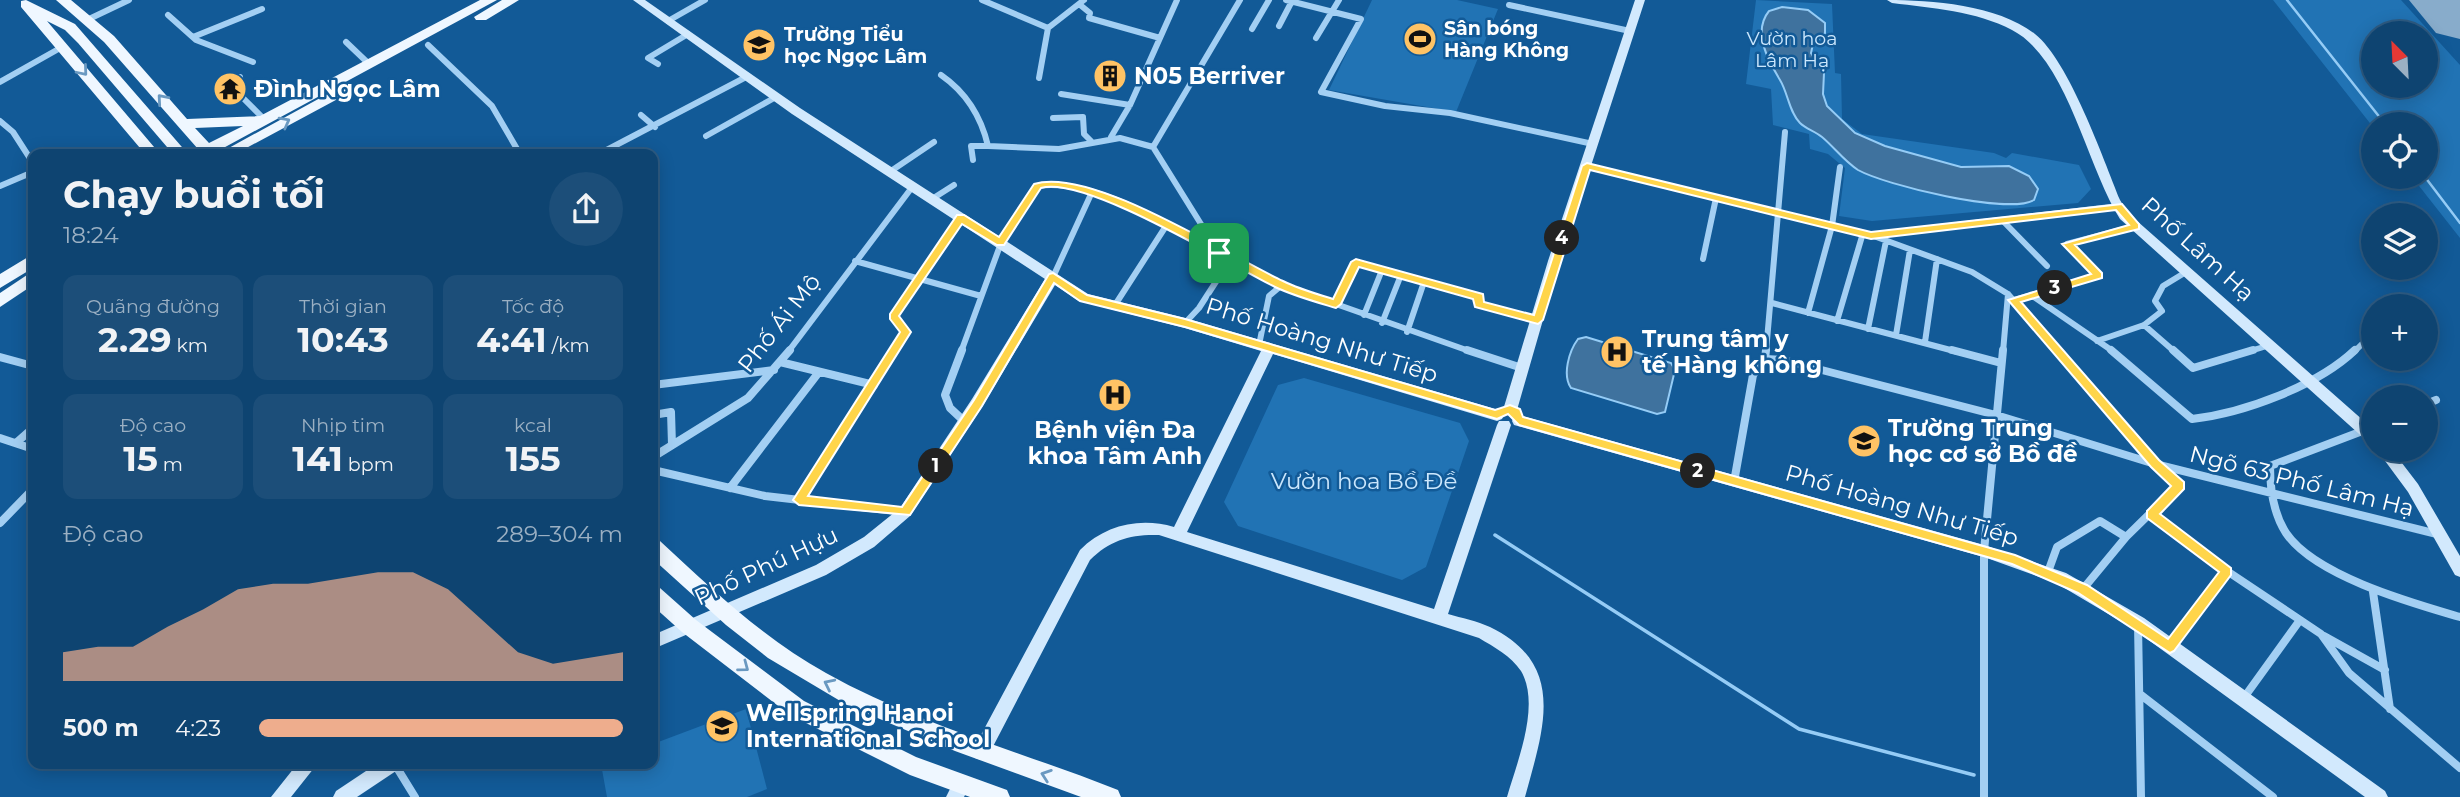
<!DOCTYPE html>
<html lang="vi">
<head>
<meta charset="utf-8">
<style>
	:root { --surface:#0e4471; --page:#1c4e79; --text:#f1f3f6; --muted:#9bb0c3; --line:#2e5c84; --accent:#eead8d }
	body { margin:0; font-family:Montserrat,sans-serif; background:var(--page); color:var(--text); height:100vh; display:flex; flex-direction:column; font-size:26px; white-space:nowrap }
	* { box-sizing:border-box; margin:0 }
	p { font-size:23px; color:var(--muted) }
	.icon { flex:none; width:38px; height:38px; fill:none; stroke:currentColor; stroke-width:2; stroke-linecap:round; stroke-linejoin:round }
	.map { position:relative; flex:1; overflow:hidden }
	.sheet { position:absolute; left:28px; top:149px; width:630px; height:620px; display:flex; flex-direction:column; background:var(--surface); border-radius:14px; box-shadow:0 4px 18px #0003,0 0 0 2px var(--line) }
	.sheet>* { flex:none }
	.needle { width:46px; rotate:336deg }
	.buttons { position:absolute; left:2361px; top:21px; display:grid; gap:14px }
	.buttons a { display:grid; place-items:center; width:77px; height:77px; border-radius:50%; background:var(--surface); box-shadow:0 4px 18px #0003,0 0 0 2px var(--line); font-size:35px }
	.pin { position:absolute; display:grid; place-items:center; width:60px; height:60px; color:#fff; margin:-30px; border-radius:14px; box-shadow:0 4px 10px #0006 }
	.km { position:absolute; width:35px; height:35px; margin:-18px; border-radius:50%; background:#222; color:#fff; font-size:19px; line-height:35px; text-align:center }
	.round { display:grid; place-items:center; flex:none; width:74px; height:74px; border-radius:37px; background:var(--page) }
	.headline { display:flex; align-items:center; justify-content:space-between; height:119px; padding:0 35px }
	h1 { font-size:38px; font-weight:700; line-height:52px }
	.metrics { display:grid; grid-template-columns:repeat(3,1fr); gap:10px; height:119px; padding:7px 35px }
	.metrics div { display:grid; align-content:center; border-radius:14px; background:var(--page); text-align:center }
	.metrics b { font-size:35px; font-weight:700 }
	.metrics small { font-size:19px; font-weight:400 }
	.metrics p { font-size:19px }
	.chart { height:196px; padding:14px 35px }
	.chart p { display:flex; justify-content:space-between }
	.chart svg { width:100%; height:126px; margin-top:7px; fill:var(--accent); opacity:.7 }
	ul { padding:0 35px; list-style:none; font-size:23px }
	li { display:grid; grid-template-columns:112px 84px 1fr; align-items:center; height:52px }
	li i { height:18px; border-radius:9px; background:var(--accent) }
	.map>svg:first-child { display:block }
	.green { fill:#2173b4; fill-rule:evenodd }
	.water { fill:#3f729e; stroke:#95ccf6; stroke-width:2 }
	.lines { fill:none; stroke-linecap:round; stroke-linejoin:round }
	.stream-far1 { stroke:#95ccf6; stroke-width:2.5 }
	.stream { stroke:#95ccf6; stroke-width:3.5 }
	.runway { fill:#88accb; fill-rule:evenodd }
	.street-far1 { stroke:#a3cff3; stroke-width:6 }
	.street { stroke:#a3cff3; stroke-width:8 }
	.secondary { fill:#d2e9fd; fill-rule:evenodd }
	.primary { fill:#eff7ff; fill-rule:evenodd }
	.oneway { stroke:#6a99c1 }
	.route { fill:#ffd54a; stroke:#fff; stroke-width:2; fill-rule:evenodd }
	.labels { text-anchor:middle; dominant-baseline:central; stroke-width:5; stroke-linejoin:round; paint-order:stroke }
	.far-poi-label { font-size:19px; font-weight:bold; fill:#fff; stroke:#125a97; text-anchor:start }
	.far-park-label { font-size:19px; fill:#cbe7fd; stroke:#125a97 }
	.poi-label { font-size:23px; font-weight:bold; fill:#fff; stroke:#125a97; text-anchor:start }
	.street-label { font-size:23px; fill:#fff; stroke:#125a97 }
	.park-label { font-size:23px; fill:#cbe7fd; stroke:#125a97 }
</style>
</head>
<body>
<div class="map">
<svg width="2460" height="797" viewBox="0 0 2460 797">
	<rect width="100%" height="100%" fill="#125a97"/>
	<path class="green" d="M1372,0H1457L1498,9L1456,112L1329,90Z
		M1756,0L1832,4L1835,73L1841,74L1842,119L1862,134L1994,153L2006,158L2012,153L2079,165L2091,189L2078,203L1872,221L1839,216L1845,168L1828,154L1810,149L1809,134L1773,125L1771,89L1746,84Z
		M2273,0H2401L2460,65V238L2412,177H2426V124H2373V127ZM2426,33V86H2373V33Z
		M1304,378L1460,423L1469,441L1426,567L1402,580L1238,526L1224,502L1278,385Z
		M746,709L767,789L747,797H607L601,764L653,763V744Z"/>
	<path class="water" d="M1782,7L1808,10L1825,23V33L1813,44L1811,53L1824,73L1823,94L1827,106L1855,133L1885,146L1961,167L2009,166L2029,176L2038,189L2034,200C2007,215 1885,185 1858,170C1844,161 1834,147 1822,137C1815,131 1806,129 1800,123C1789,112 1788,93 1780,80C1768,60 1752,32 1769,11Z
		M1586,337L1671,363L1675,370L1665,412L1657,414L1571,388C1562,375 1569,351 1578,339Z"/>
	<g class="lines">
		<path class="stream-far1" d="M2287,0L2385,124
			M2425,177L2460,223"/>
		<path class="stream" d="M1495,535L1799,729L1974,775"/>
		<path class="runway" d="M2409,0H2460V39L2436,33Z"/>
		<path class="street-far1" d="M982,0L1048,28
			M1240,0L1153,147L1219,253L1282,285L1472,352
			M1286,0L1361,19L1321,92L1385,106L1450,113L1593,144
			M1079,4L1090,13L1089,18L1160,38
			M1509,5L1630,31
			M168,15L196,40L253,62
			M89,19L129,0
			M668,21L705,0
			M1279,26L1292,1
			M1048,28L1084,0
			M1252,29L1269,0
			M193,37L262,9
			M1316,38L1339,0
			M346,42L368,63
			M428,45L492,106L520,154
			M658,64L648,58L688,34
			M941,75C967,93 981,116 988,146L1059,149L1120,138L1153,147
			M240,77L242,97L264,119
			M1039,78L1048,28
			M0,82L62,47
			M1061,94L1130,105
			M641,115L655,127
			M1053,118L1083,117L1084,134L1091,141
			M0,121L13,132L33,163
			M706,136L776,97
			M1111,137L1130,105L1177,0
			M599,154L748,76
			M973,160L971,146H988
			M1586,166L1871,235L2119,206
			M891,171L934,142
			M0,186L33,172
			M932,199L954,185
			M2002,220L2047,266
			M1871,235L1972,272L2008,294L2058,352
			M1703,259L1716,198
			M855,261L981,296
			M1053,277L1092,192
			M2031,295L2114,352
			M2014,300L2099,276L2067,244L2136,226
			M1772,303L1958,352
			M1336,304L1356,262L1479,297L1478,304L1537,320
			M1115,305L1166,226
			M1808,313L1832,226L1840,167
			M1364,315L1382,270
			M1837,321L1863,233
			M1185,323L1199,308L1230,260
			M1382,323L1401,275
			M2144,325L2175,352
			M1868,329L1886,241
			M1407,332L1424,282
			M1896,335L1910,250
			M2097,341L2144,325L2162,311L2155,301L2163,286L2186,272
			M1925,342L1937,259
			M1259,345L1269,296L1282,285
			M788,352L913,186
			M894,352L906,332L893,317L961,218
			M961,352L1001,243L1037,186C1093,177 1170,226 1218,252
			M1766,352L1785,132
			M2003,352L2008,294
			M2247,352L2270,345
			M2354,352L2364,342"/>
		<path class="street" d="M962,350L945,395L950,408L965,422
			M1467,350L1522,368
			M1952,350L2001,363
			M2056,350L2155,464L2179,485L2126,537L2083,589
			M2111,350L2192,419C2244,413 2317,386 2355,350
			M2173,350L2193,368L2253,350
			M0,357L33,366
			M1765,359L1783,360L1996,415L2155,464L2441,535
			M780,362L874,385
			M653,385L774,370
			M2426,404L2436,400
			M653,415L671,412L672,445
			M2373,427L2270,466C2270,490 2273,513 2286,533C2315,576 2412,603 2460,617
			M0,438L33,449
			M16,443L33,428
			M653,457L748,398L790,350
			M653,470L765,496L904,512
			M1734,482L1753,375L1765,359L1766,350
			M730,488L819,372
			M799,501L895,350
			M2151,514L2227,571L2321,634L2349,673L2460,768
			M0,523L33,489
			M2048,572L2057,547L2100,521L2126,537
			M2373,592L2390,709
			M2138,624L2141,797
			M2324,636L2385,670
			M2171,646L2227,571
			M2141,695L2273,797
			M2243,699L2300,620
			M394,763L415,797
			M1984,797V551L2003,350"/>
		<path class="secondary" d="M633,0H645L800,108L1088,294L1185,318L1502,411L1504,415L1502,419L1497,421L1273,354L1187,532L1434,609L1497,425L1499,421H1509L1511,425L1448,614C1462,618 1477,621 1490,627C1568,665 1543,730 1525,797H1507C1517,762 1541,705 1521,671C1511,656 1494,647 1479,638L1159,535C1131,534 1110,540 1090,560L987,758L981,760L975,758L973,752L975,746L1080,550C1105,525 1140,517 1174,527L1261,351L1185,328L1079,301L1055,285L982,407L910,516L874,547L826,575L653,649V635L816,565L864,537L900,508L972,399L1045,279L792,114Z
			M1635,0H1645L1560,261L1517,410L1515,414H1505L1503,410L1548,261Z
			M1887,0C1932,0 1998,5 2035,34C2069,61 2103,158 2120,200L2128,213L2373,429V444L2368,442L2120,219C2087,167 2067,58 2012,30C1976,11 1932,8 1892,3Z
			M1519,415L1984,545L2066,573L2144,618L2385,791L2388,797H2365L2132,628L2056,583L1984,557L1514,425L1512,421L1514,417Z
			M2377,450H2392L2418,484L2460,556V577L2455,575L2408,492Z
			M298,763H318L291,797H271Z
			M378,763H402L399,769L357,797H333L336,791Z
			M962,775L968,777L971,783L964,797H946L956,777Z"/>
		<path class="primary" d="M26,0L75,24L188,154H173L78,43L65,30L47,21L160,154H145L21,7V1Z
			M56,0H71L114,36L187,119L260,116L480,0H497L216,152L217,154H194L198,149L104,42ZM243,126L209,143L195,128Z
			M502,0H519L486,20H476L474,17Z
			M342,86L349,91L347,94L239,152H229L227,149Z
			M33,254V268L0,288V274Z
			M33,271V285L0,307V293Z
			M653,539L660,541C712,589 764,639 826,673C919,725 1020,751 1118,790L1121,797H1081L955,751L847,705L768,658L726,625L653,559Z
			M653,586L660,588L696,620L804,701L916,757L1007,790L1010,797H970L910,775L790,715L682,632L653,606Z"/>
	</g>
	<defs><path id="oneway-chevron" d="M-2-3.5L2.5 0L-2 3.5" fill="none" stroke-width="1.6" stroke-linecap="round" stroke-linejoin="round" transform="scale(1.75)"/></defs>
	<g class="oneway">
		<use href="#oneway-chevron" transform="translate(83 71) rotate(50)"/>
		<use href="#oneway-chevron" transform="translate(162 99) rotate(-131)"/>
		<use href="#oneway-chevron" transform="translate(285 122) rotate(-28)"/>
		<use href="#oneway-chevron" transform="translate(744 667) rotate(37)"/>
		<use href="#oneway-chevron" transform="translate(829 684) rotate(-154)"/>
		<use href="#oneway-chevron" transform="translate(1046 775) rotate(-161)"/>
	</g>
	<path class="route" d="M1587,163L1871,232L2122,204L2139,224V229L2075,245L2102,273V278L2021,302L2159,460L2184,482V489L2160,514L2231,568V575L2174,651L2170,653L2078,593L2012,564L1519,425L1508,414L1497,419L1185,327L1080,301L1054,283L982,406L910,515L799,505L793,500L900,332L890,319V314L957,215H964L999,237L1034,184C1091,166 1227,255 1283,281C1299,289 1317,294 1333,299L1351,262L1356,259L1483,294L1484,302L1534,315L1582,166ZM1590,170L1871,239L2116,210L2129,225L2062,244L2091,274L2008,300L2151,467L2171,486L2147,511V518L2219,572L2168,639L2087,585L2015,555L1523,417L1520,409L1510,405L1495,410L1185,319L1087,295L1053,273L1049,274L974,400L902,507L808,496L911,332L899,316L962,224L997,245H1004L1041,188C1085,175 1230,265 1275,287C1294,296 1316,302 1336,308L1341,304L1359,267L1473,299L1475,307L1538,324L1543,320Z"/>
	<defs>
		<symbol id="stadium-disc" viewBox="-11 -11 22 22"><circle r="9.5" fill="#ffc365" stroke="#125a97"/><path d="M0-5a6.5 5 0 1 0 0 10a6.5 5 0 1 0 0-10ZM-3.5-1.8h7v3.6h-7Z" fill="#111"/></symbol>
		<symbol id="school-disc" viewBox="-11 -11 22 22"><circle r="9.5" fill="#ffc365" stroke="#125a97"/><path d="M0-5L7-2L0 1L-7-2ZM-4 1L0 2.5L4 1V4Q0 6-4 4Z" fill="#111"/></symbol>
		<symbol id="building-disc" viewBox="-11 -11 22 22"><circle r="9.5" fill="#ffc365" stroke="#125a97"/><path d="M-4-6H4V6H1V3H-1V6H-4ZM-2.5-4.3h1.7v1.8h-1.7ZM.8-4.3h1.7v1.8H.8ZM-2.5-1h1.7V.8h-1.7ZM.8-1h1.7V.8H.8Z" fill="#111"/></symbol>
		<symbol id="temple-disc" viewBox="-11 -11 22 22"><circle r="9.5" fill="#ffc365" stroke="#125a97"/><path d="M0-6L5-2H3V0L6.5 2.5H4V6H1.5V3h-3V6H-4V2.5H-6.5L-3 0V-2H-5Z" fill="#111"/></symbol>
		<symbol id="hospital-disc" viewBox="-11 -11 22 22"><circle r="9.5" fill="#ffc365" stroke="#125a97"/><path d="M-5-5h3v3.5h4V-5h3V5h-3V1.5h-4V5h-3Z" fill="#111"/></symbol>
	</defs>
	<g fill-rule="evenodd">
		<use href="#stadium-disc" x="1401" y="20" width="38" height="38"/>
		<use href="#school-disc" x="740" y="26" width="38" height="38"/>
		<use href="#building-disc" x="1091" y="57" width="38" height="38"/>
		<use href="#temple-disc" x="211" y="70" width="38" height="38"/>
		<use href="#hospital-disc" x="1598" y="333" width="38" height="38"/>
		<use href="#hospital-disc" x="1096" y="376" width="38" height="38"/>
		<use href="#school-disc" x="1845" y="422" width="38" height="38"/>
		<use href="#school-disc" x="703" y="707" width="38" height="38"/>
	</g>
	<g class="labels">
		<g class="far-poi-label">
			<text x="1444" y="28">Sân bóng<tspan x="1444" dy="22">Hàng Không</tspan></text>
			<text x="784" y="34">Trường Tiểu<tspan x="784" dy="22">học Ngọc Lâm</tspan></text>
		</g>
		<g class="far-park-label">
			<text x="1792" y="38">Vườn hoa<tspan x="1792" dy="22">Lâm Hạ</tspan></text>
		</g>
		<g class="poi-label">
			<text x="1134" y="76">N05 Berriver</text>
			<text x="254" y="89">Đình Ngọc Lâm</text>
			<text x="1642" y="339">Trung tâm y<tspan x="1642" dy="26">tế Hàng không</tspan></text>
			<text x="1888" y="428">Trường Trung<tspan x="1888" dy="26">học cơ sở Bồ đề</tspan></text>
			<text x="1115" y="430" text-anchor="middle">Bệnh viện Đa<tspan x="1115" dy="26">khoa Tâm Anh</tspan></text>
			<text x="746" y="713">Wellspring Hanoi<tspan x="746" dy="26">International School</tspan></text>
		</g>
		<g class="street-label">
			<text transform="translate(2198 249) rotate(42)">Phố Lâm Hạ</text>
			<text transform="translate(779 323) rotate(-52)">Phố Ái Mộ</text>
			<text transform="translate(1322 340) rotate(17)">Phố Hoàng Như Tiếp</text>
			<text transform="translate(2302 481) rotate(14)">Ngõ 63 Phố Lâm Hạ</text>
			<text transform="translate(1902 505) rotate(16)">Phố Hoàng Như Tiếp</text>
			<text transform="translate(766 566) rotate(-25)">Phố Phú Hựu</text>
		</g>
		<g class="park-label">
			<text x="1364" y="481">Vườn hoa Bồ Đề</text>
		</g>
	</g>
</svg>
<div class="buttons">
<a><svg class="needle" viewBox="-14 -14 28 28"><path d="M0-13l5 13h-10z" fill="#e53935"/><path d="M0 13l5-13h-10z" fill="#9bb0c3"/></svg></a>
<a><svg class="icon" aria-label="locate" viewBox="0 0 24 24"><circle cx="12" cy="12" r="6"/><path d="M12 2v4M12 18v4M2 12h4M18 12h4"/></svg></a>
<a><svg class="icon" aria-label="layers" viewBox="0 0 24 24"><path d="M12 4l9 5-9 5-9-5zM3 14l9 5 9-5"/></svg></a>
<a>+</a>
<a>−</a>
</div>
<div class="pin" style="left:1219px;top:253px;background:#1e9e55"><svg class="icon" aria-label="arrive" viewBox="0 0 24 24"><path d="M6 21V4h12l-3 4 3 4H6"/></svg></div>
<b class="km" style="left:936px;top:466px">1</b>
<b class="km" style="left:1698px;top:471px">2</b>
<b class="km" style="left:2055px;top:288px">3</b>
<b class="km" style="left:1562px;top:238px">4</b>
<section class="sheet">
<div class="headline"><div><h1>Chạy buổi tối</h1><p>18:24</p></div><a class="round"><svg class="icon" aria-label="share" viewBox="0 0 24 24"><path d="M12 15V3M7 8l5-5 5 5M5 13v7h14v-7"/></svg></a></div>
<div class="metrics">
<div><p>Quãng đường</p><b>2.29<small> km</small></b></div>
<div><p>Thời gian</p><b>10:43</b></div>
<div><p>Tốc độ</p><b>4:41<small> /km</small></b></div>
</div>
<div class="metrics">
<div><p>Độ cao</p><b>15<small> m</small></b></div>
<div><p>Nhịp tim</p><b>141<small> bpm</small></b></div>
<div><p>kcal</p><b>155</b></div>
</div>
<div class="chart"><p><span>Độ cao</span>289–304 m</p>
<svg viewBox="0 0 160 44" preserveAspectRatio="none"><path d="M0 44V34L10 32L20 32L30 25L40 19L50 12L60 10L70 10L80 8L90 6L100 6L110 12L120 23L130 34L140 38L150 36L160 34V44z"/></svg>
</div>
<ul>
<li><b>500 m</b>4:23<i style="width:100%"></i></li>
</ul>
</section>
</div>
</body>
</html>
